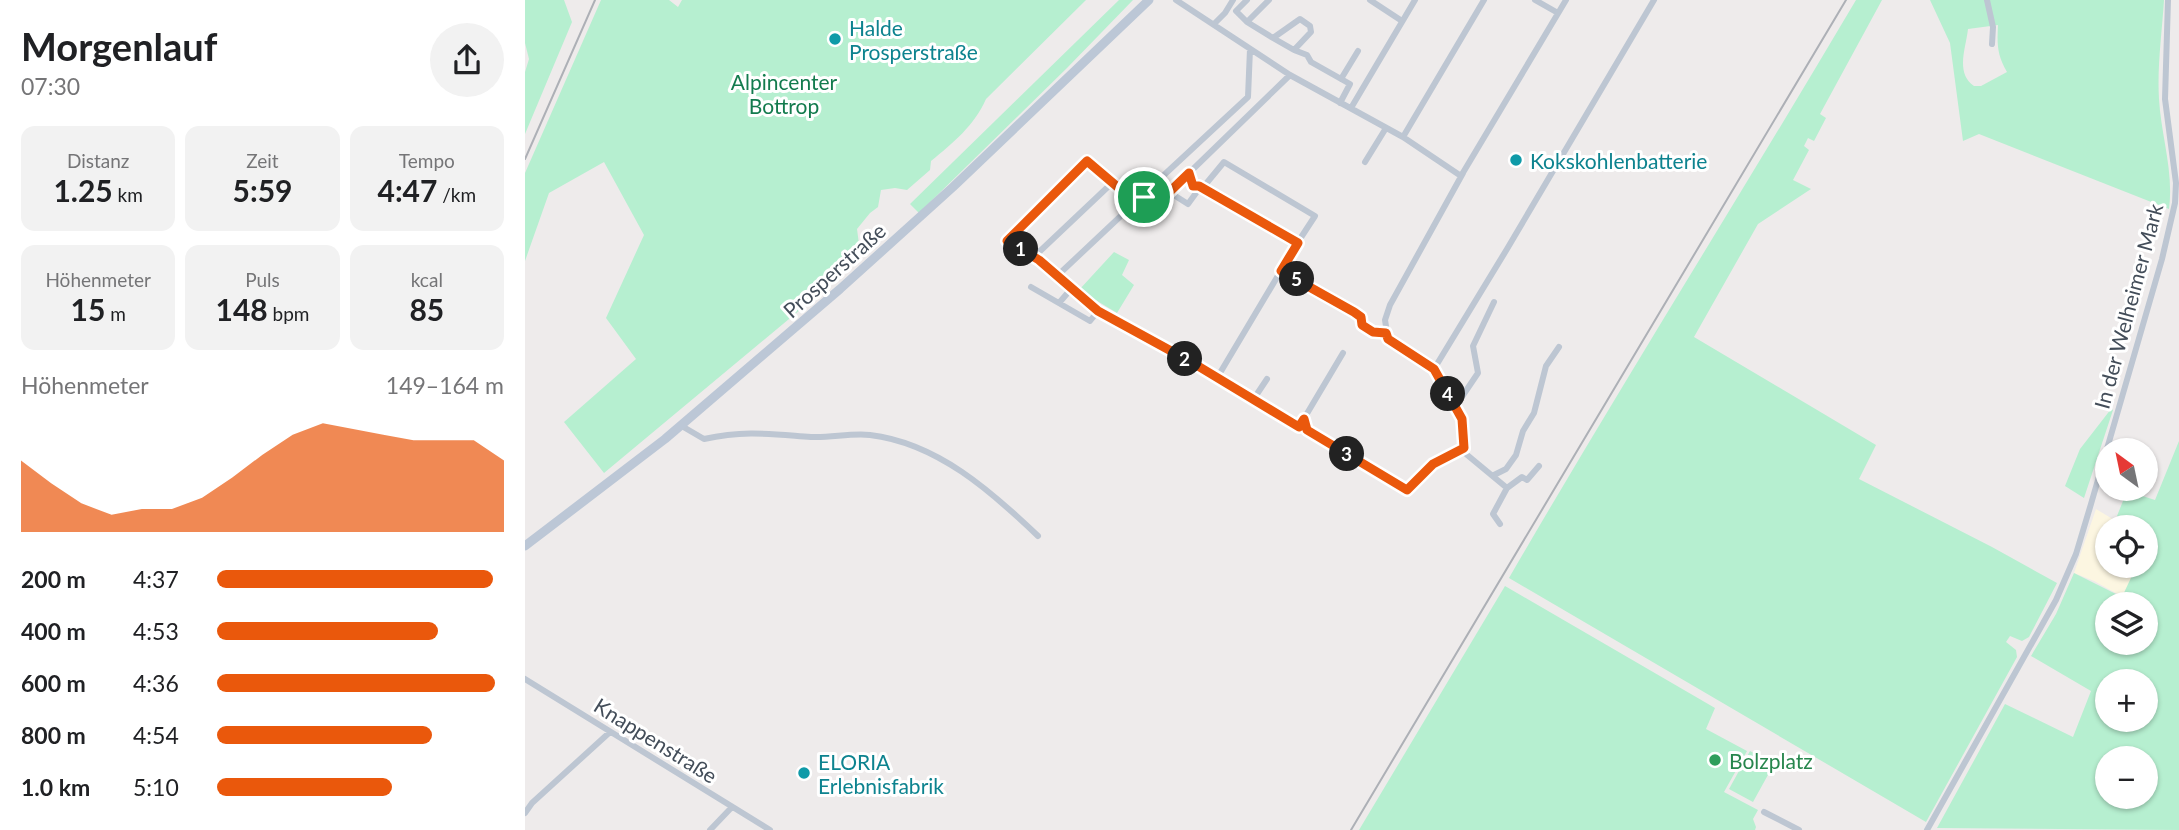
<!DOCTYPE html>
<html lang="de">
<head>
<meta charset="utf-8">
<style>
	:root { --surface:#fff; --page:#f2f2f2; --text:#202124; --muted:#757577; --accent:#ea580c }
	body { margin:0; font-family:Lato,sans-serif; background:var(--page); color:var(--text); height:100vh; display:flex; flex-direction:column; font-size:26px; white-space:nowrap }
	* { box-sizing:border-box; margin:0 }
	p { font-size:23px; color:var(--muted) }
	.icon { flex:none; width:38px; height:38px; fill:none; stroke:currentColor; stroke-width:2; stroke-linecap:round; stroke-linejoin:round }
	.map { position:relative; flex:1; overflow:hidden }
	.panel { display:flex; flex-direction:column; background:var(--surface); width:525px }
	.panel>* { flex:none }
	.needle { width:46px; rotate:327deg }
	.tools { position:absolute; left:1570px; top:438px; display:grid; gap:14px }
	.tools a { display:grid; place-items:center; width:63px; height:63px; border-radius:50%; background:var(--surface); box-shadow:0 2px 5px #0004; font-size:35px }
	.pin { position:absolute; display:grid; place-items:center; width:60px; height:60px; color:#fff; margin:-30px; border:4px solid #fff; border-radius:50%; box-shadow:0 2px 7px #0007 }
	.km { position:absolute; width:35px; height:35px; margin:-18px; border-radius:50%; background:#222; color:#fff; font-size:19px; line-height:35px; text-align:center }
	.round { display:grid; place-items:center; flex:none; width:74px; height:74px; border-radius:37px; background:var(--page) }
	.head { display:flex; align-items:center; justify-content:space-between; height:119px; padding:0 21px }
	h1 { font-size:38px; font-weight:700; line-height:52px }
	.metrics { display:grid; grid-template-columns:repeat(3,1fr); gap:10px; height:119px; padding:7px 21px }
	.metrics div { display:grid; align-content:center; border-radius:14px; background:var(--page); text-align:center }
	.metrics b { font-size:30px; font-weight:700 }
	.metrics small { font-size:19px; font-weight:400 }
	.metrics p { font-size:19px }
	.chart { height:196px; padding:14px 21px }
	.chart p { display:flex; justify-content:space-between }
	.chart svg { width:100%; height:126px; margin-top:7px; fill:var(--accent); opacity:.7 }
	ul { padding:0 21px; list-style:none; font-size:23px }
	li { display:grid; grid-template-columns:112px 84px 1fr; align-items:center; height:52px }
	li i { height:18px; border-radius:9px; background:var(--accent) }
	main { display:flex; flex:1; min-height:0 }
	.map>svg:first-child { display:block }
	.commercial { fill:#fcf6e1 }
	.green { fill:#b6efd0; fill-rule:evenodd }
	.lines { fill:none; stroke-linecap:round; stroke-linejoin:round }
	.street { stroke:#bdc6d2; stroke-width:6 }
	.secondary { stroke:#bcc7d6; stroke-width:9 }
	.rail { stroke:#adb0b6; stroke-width:2 }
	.route-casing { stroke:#fff; stroke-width:14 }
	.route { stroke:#ea580c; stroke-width:9 }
	.culture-dot { fill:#0f9aa8; stroke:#fff; stroke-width:2.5 }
	.leisure-dot { fill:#2e9e5b; stroke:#fff; stroke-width:2.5 }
	.labels { text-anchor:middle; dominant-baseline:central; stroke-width:6; stroke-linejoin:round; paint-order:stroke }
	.culture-label { font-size:21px; fill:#0d838f; stroke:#fff; text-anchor:start }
	.park-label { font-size:21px; fill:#137b4e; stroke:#fff }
	.street-label { font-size:21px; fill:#434d59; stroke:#fff }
	.leisure-label { font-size:21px; fill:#27864d; stroke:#fff; text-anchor:start }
</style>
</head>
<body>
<main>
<section class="panel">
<div class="head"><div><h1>Morgenlauf</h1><p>07:30</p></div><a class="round"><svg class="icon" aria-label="share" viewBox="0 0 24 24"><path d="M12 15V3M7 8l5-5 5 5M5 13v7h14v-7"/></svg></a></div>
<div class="metrics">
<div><p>Distanz</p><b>1.25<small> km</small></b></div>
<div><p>Zeit</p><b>5:59</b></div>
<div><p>Tempo</p><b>4:47<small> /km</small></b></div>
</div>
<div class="metrics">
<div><p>Höhenmeter</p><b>15<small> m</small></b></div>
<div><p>Puls</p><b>148<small> bpm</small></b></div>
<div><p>kcal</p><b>85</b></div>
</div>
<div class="chart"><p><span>Höhenmeter</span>149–164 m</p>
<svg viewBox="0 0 160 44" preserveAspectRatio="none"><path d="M0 44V19L10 27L20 34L30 38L40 36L50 36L60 32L70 25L80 17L90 10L100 6L110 8L120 10L130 12L140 12L150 12L160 19V44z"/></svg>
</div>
<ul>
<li><b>200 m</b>4:37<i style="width:96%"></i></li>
<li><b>400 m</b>4:53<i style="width:77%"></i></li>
<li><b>600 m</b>4:36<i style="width:97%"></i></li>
<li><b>800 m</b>4:54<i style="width:75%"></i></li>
<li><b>1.0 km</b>5:10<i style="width:61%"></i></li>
</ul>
</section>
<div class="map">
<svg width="1654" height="830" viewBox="0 0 1654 830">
	<rect width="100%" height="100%" fill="#eeebeb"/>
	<path class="commercial" d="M1571,509L1601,527H1582V565H1612L1598,597L1569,581L1549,573Z"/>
	<path class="green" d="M0,0H39L47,22L0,134V72L4,59L0,43Z
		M76,0H144L153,7L157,0H561L461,99C449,126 428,143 406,161L405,170L382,190L370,188L356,190L353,207L345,213L332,229L336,259L79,473L39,422L111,359L81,318L119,235L79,162L24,193L0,261V173Z
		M594,0H608L542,68L394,213L385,204Z
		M1331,0H1357L1295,114L1301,118L1289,141L1283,138L1279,146L1284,150L1268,180L1286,189L1233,224L1169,337L1351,445L1334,479L1467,547L1532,583L1504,637L1497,641L1485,636L1481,642L1491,650L1492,657L1401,822L984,578C1097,383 1217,193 1331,0Z
		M1405,0H1639C1637,32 1632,67 1634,99C1636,136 1649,171 1644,209L1454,134L1438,141L1425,43ZM1473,25C1472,44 1472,55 1482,72L1456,86H1449C1430,73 1441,48 1443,29Z
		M589,252L604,260L597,275L609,285L592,313L554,290Z
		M1586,409L1588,410L1559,498L1540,486L1555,449Z
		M1654,441V830L1412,828L1480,704L1548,737L1566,691L1506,656L1531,614L1549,573L1597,597L1612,565H1620L1621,544L1624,534L1621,532L1620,527H1611L1592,516L1602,491L1630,500ZM1582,604H1620V642H1582ZM1582,681H1620V719H1582ZM1582,758H1620V796H1582Z
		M980,586L1190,708L1181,729L1222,751L1199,792L1233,810L1228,819L1231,827L1230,830H834Z
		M1225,751L1249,764L1228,802L1204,789Z"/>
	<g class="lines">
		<path class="street" d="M651,0L765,75L878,137L936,176L1041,0
			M722,0L711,11L722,22L744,0
			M845,0L877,21
			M1010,0L1033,13
			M1462,0L1468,27L1467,44
			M722,22L748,38L775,19L785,26L786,32L769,50L748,38
			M689,24L700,13L708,0
			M769,50L782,55L786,62L825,84L815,103
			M816,79L833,51
			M826,108L890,0
			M878,137L959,0
			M840,162L861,128
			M587,183L513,253L514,260L573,311L668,363L774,427L818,353
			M668,186L680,185L699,162L790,216L773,242L674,185
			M644,192L663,204L671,193L664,173
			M619,197L626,187L723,97L725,49
			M514,260L482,241L562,161L602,196L619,197L630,206L765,75
			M756,271L829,311L836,317L837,325L848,332L861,333
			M532,276L616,197
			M506,287L565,321L573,311
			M534,303L546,289
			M909,369L863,339L860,320L865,305L938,173
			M692,378L773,242
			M728,400L742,379
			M930,407L953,373L948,346L969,302
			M779,419L782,430L882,490L907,464L939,448
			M155,425L179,439C220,430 245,434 286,437C306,438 325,433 345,435C412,443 466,491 513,536
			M1014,466L1002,480L997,477L982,488L941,454L937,419L909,369L982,249L1129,0
			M969,475L981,469L991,455L998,431L1009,413L1021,366L1034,347
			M975,524L968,514L982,488
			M0,679L245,830
			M1239,812L1274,830
			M0,813L7,803L85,732
			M185,830L207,807
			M1402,830L1531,600L1551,554L1566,504L1637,259L1650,203L1651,183L1640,99L1643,0"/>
		<path class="secondary" d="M0,546L140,439L315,289L428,187L624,0"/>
		<path class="rail" d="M0,159L70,0
			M826,830L1321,0"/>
	</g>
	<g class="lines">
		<defs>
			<path id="route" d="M562,161L602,195L619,197L630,206L664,173L668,186H674L773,243L756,271L829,312L836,317L837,325L848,332L861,333L863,339L909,369L937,419L939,448L908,464L882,490L782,430L779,419L774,427L668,363L573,311L514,260L482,241Z"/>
		</defs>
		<use href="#route" class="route-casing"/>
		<use href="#route" class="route"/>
	</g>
	<g class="culture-dot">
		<circle cx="310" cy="39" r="7"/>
		<circle cx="991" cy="160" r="7"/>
		<circle cx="279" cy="773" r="7"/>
	</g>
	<circle class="leisure-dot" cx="1190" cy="760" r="7"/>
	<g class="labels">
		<g class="culture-label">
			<text x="324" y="27">Halde<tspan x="324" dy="24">Prosperstraße</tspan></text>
			<text x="1005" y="160">Kokskohlenbatterie</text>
			<text x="293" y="761">ELORIA<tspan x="293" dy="24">Erlebnisfabrik</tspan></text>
		</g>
		<g class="park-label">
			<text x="259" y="81">Alpincenter<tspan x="259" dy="24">Bottrop</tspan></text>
		</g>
		<g class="street-label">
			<text transform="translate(309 270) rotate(-42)">Prosperstraße</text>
			<text transform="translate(1603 306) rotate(-75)">In der Welheimer Mark</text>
			<text transform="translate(131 740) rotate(32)">Knappenstraße</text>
		</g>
		<g class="leisure-label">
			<text x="1204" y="760">Bolzplatz</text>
		</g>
	</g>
</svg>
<div class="tools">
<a><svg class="needle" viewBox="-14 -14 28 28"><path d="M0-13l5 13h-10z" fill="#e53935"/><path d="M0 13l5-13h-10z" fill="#757577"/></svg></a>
<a><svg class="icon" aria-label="locate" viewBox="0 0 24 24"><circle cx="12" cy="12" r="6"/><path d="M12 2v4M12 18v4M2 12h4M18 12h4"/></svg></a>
<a><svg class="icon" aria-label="layers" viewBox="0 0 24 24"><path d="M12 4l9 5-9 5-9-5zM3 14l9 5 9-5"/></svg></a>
<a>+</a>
<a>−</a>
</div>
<div class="pin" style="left:619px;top:197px;background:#1e9e55"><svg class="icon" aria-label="arrive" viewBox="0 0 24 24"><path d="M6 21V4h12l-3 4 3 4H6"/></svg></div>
<b class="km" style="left:496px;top:249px">1</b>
<b class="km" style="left:660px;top:359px">2</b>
<b class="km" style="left:822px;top:454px">3</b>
<b class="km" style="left:923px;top:394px">4</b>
<b class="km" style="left:772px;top:279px">5</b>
</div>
</main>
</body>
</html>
